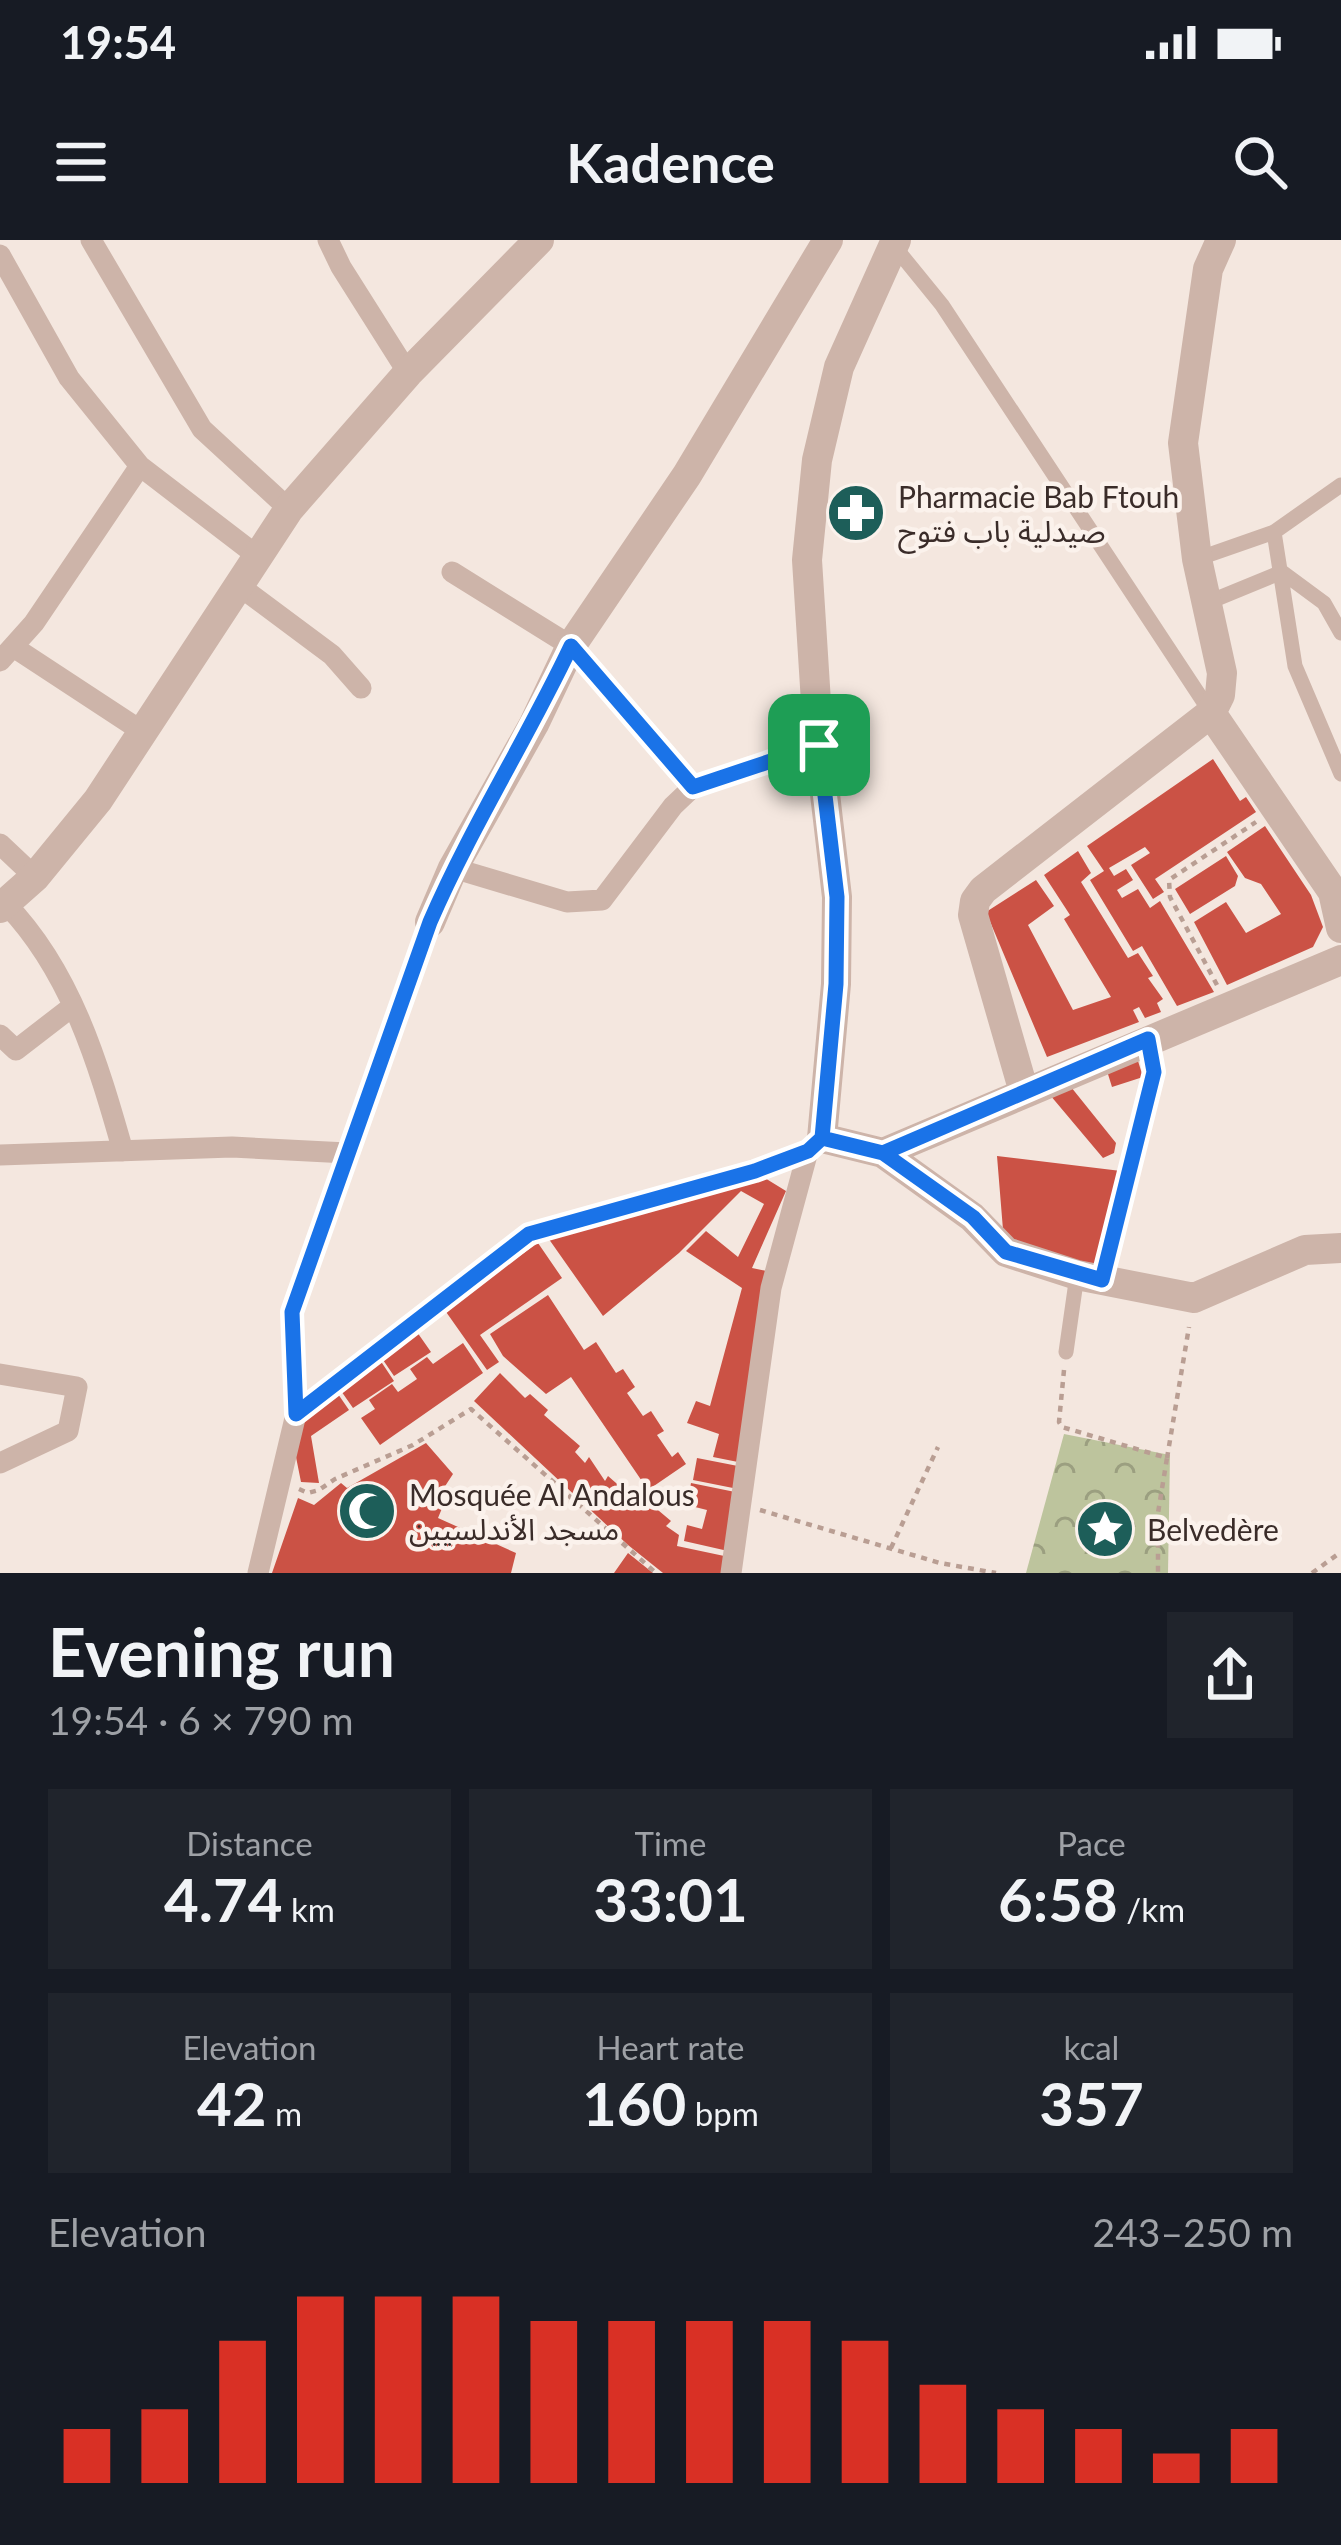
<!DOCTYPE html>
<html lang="en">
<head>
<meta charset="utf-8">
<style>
	:root { --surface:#171b24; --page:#20242c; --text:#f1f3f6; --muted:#9ea1a6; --accent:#d93025 }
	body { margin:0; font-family:Lato,"Noto Sans Arabic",sans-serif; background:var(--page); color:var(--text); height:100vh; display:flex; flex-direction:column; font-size:45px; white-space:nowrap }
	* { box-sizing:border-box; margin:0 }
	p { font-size:39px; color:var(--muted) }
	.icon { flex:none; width:66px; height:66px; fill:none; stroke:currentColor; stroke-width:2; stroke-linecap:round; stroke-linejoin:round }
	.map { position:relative; height:1333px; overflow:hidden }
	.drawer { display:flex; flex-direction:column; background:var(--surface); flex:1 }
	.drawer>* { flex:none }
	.pin { position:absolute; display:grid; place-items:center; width:102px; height:102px; color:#fff; margin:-51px; border-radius:24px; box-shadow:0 6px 18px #0006 }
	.round { display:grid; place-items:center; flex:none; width:126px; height:126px; border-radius:0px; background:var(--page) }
	.headline { display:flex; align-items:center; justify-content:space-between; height:204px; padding:0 48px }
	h1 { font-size:66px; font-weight:700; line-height:90px }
	.stats { display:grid; grid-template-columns:repeat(3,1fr); gap:18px; height:204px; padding:12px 48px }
	.stats div { display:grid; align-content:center; border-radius:0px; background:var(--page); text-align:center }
	.stats b { font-size:60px; font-weight:700 }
	.stats small { font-size:33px; font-weight:400 }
	.stats p { font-size:33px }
	.chart { height:336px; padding:24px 48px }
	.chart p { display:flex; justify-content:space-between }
	.chart svg { width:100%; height:216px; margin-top:12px; stroke:var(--accent); stroke-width:6 }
	.status { display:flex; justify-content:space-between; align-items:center; height:84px; padding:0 60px; background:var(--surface); direction:ltr }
	.status svg { height:33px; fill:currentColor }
	header { display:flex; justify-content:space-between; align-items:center; height:156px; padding:0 48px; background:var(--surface); font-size:54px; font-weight:700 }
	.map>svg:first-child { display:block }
	.park { fill:url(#park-crowns) }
	.building { fill:#cb5245 }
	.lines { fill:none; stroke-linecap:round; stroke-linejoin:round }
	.path { stroke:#b99e93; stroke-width:4.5; stroke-dasharray:6 6; stroke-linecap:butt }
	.service { stroke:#cdb4a9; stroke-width:15 }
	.pedestrian { stroke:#cdb4a9; stroke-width:21 }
	.minor { stroke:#cdb4a9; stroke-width:30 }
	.route-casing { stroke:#fff; stroke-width:24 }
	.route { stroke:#1a73e8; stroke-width:15 }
	.labels { text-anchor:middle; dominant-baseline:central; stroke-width:9; stroke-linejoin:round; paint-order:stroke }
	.poi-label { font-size:30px; fill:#3a2c29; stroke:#fbf2ec; text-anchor:start }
</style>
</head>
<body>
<div class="status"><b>19:54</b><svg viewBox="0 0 49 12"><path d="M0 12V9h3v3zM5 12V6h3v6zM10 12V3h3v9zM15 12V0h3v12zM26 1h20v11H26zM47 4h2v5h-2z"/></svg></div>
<header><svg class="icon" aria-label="menu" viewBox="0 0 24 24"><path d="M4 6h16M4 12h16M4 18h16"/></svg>Kadence<svg class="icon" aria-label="search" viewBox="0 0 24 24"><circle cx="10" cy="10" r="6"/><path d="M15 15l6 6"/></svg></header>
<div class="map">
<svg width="1341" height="1333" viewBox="0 0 1341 1333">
	<defs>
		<pattern id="park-crowns" width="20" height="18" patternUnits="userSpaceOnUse" patternTransform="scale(3)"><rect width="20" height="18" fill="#bdc49d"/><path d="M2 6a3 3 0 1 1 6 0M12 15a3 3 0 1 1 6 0" fill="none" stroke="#9b9f80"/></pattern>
	</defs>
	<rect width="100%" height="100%" fill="#f4e7df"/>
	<path class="park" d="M1064,1194L1170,1215L1168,1333H1026Z"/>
	<path class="building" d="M1213,519L1240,561L1246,557L1256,572L1155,639L1164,652L1153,659L1131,625L1150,613L1145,607L1109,628L1114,636L1126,629L1133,640L1117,650L1122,658L1138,649L1150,668L1160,661L1214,752L1177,766L1142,706L1133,711L1090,640L1104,631L1087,606Z
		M1265,586L1311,655L1323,687L1313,707L1227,745L1194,682L1226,662L1246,693L1281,674L1261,644L1245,638L1227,612Z
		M1078,611L1091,633L1081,642L1128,718L1138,713L1153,736L1148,738L1163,759L1157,763L1161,772L1145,778L1139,767L1133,770L1139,782L1047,817L986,672L1036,640L1054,666L1028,685L1073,770L1111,757L1064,679L1070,675L1044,635Z
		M1226,616L1238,636L1235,646L1190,674L1175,649Z
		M1138,821L1143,837L1112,847L1107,831Z
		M1071,847L1116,903L1114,913L1103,918L1050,855Z
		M997,916L1121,931L1096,1026L1004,1002Z
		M760,935L786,951L752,1028L771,1032L743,1223L713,1217L719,1194L687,1183L696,1161L710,1166L742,1048L686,1011L706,991L738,1017L764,964L741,951L679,1013L603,1076L546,995Z
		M538,1003L562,1038L480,1095L499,1122L487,1130L444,1069Z
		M548,1055L584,1110L596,1102L616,1133L623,1129L635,1147L627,1153L643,1176L651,1171L664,1191L657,1195L672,1217L678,1212L686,1224L648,1250L571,1137L546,1154L503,1116L490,1094Z
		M417,1092L431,1112L394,1136L381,1117Z
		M463,1103L483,1133L380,1205L361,1178L375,1169L369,1160L392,1144L398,1152L417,1139L410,1129L427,1117L433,1124Z
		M380,1120L394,1141L353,1168L339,1148Z
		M500,1133L525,1158L530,1154L548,1170L544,1175L580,1206L575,1212L585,1223L589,1217L605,1241L608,1236L647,1270L652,1265L671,1281L666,1286L679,1295L677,1306L729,1317L726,1333H663L628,1305L474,1161Z
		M338,1154L349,1170L311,1196L319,1243L301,1242L294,1207L300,1181Z
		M426,1203L453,1234L438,1257L445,1261L438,1278L516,1313L511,1333H272L298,1258L314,1265L341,1243L347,1248Z
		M697,1218L743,1227L738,1249L693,1240Z
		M691,1243L740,1253L728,1311L684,1301L687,1285L702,1289L707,1270L687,1265Z
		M628,1313L653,1333H614Z"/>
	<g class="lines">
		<path class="path" d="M1217,745L1170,657L1169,640L1256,582
			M1109,1011L1154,830
			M1064,1130L1059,1182L1062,1187L1167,1218L1158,1273V1333
			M1167,1218L1189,1087
			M299,1249L308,1253L319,1250L335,1239L413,1205L471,1169L656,1333
			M760,1270L940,1323L996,1333
			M891,1308L938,1207
			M1312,1333L1341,1312"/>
		<path class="service" d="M894,6L942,65L1211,473
			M1274,292L1295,426L1341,534
			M1197,319L1274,292L1341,245
			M1282,332L1324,363L1341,393
			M1209,362L1282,332
			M1066,1112L1077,1035"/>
		<path class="pedestrian" d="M91,0L202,189L289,269
			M328,0L341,27L408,133
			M0,15L69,138L140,226L256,315
			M452,332L571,406L693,547
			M238,345L332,415L361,448
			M15,408L143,492
			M0,421L34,383L140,226
			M0,604L35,637
			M453,628L567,662L602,660L673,566L693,547L819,505
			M6,664C71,731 98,823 123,911
			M0,795L16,810L73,766
			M0,915L232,907L347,913
			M0,1134L77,1147L68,1191L0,1223
			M296,1174L529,994L755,931L808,911
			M258,1333L296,1174L292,1072L430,682
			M731,1333L771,1048L808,911L814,906"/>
		<path class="minor" d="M896,0L839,127L817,220L807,320L818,494L837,657L836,744L822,898L883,913L1341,720
			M1211,473L1333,652L1341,688
			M0,668L35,637L98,560L289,269L408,133L539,0
			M430,682L453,628L534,484L571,406L687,235L828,0
			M1024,852L973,675L975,661L983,650L1211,473L1220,455L1222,433L1197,319L1183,203L1208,29L1221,0
			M883,913L972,977L1006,1012L1077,1035L1194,1058L1305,1010L1341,1008"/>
	</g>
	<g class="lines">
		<defs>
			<path id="route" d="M819,505L693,547L571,406C527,499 471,587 430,682L292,1072L296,1174L529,994L755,931L808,911L822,898L883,913L973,977L1006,1012L1102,1040L1154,832L1148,799L883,913L822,898L836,744L837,657L819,505"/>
		</defs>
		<use href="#route" class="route-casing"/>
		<use href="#route" class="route"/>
	</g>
	<defs>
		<symbol id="pharmacy-disc" viewBox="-11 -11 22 22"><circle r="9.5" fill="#1d5e59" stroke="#fbf2ec"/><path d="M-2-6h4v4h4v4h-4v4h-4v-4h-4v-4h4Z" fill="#fff"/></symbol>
		<symbol id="mosque-disc" viewBox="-11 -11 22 22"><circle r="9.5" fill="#1d5e59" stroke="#fbf2ec"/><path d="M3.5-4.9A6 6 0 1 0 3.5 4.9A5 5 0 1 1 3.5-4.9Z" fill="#fff"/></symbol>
		<symbol id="sight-disc" viewBox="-11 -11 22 22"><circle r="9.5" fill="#1d5e59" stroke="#fbf2ec"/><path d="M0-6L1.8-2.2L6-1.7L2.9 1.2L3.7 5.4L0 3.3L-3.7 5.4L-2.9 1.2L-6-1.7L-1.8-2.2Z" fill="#fff"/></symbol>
	</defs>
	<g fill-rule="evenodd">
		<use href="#pharmacy-disc" x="823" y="240" width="66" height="66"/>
		<use href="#mosque-disc" x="334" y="1238" width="66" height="66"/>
		<use href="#sight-disc" x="1072" y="1256" width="66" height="66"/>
	</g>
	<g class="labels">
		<g class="poi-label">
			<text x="898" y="256">Pharmacie Bab Ftouh<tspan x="898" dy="34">صيدلية باب فتوح</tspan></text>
			<text x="409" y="1254">Mosquée Al Andalous<tspan x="409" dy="34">مسجد الأندلسيين</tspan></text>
			<text x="1147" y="1289">Belvedère</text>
		</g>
	</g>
</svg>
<div class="pin" style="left:819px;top:505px;background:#1e9e55"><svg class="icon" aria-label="arrive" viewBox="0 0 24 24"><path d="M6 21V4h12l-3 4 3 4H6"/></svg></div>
</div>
<section class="drawer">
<div class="headline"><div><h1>Evening run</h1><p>19:54 · 6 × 790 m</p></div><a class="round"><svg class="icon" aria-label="share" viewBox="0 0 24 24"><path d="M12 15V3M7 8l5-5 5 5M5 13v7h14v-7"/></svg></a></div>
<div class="stats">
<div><p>Distance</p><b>4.74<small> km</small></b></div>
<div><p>Time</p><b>33:01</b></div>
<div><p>Pace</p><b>6:58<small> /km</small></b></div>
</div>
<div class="stats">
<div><p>Elevation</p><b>42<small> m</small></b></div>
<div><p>Heart rate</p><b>160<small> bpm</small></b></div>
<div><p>kcal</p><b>357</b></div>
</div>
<div class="chart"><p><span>Elevation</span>243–250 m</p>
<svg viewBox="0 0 160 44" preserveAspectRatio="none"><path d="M5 44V33M15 44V29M25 44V15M35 44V6M45 44V6M55 44V6M65 44V11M75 44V11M85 44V11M95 44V11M105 44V15M115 44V24M125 44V29M135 44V33M145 44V38M155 44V33"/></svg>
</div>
</section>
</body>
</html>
